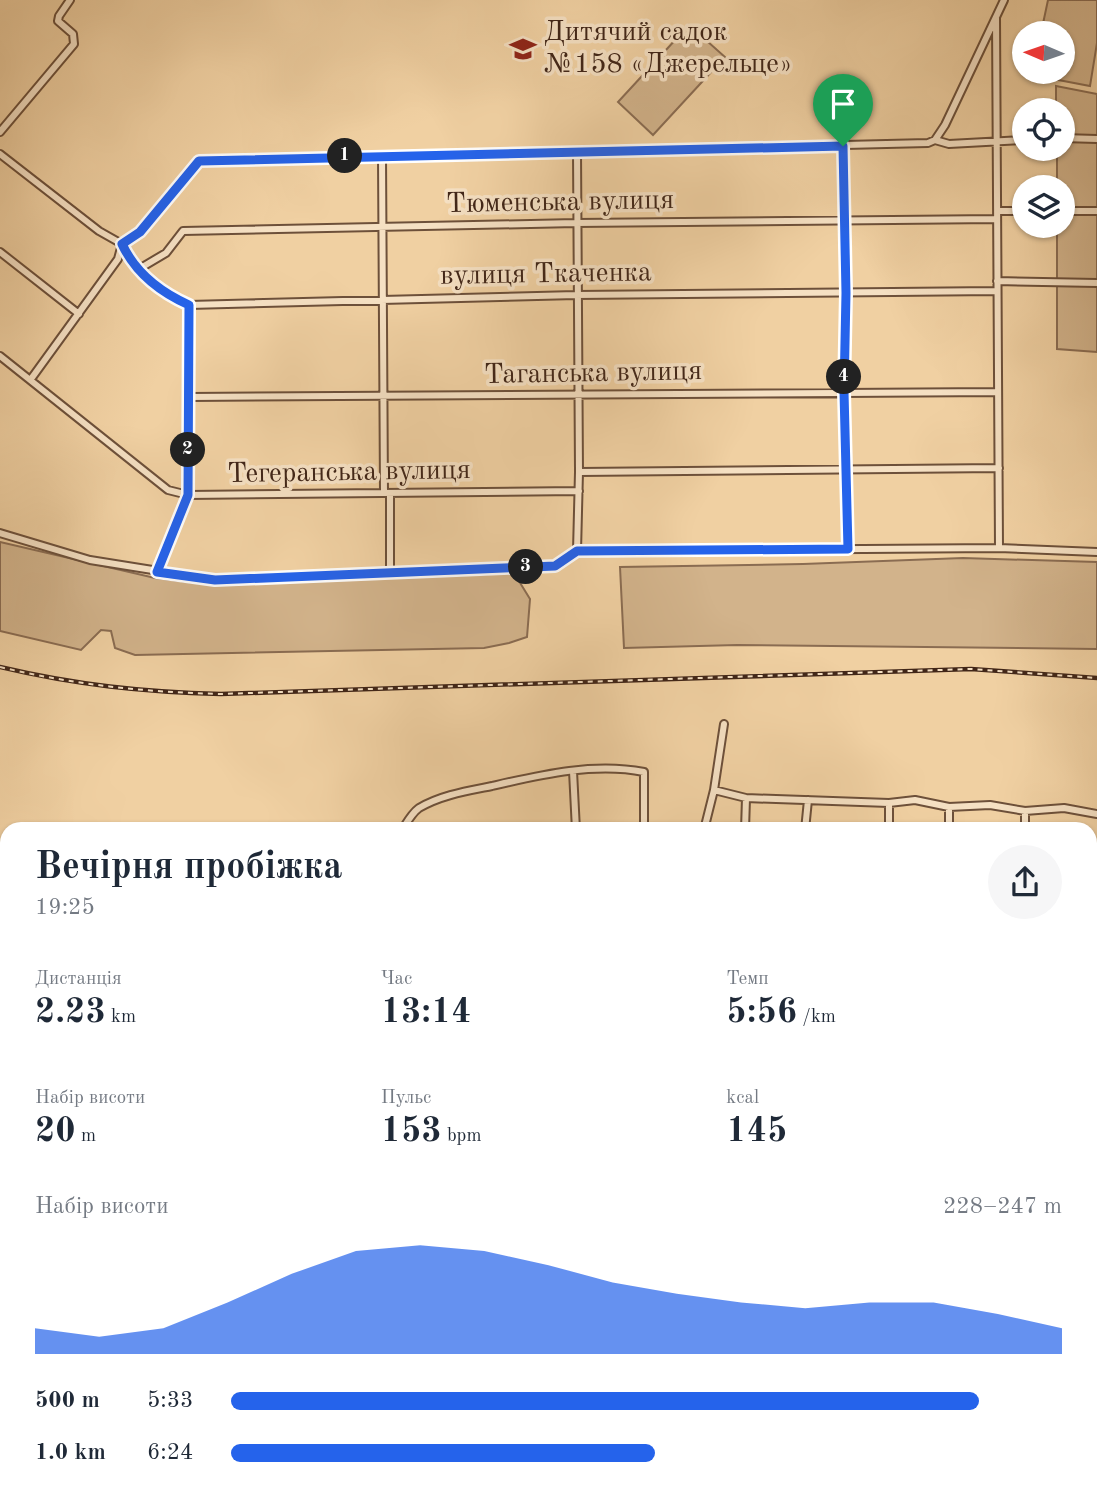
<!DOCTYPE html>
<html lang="uk">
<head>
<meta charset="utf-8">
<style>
	:root { --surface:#fff; --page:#f6f6f7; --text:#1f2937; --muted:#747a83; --accent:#2563eb }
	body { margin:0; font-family:"Old Standard TT",serif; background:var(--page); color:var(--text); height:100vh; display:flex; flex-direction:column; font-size:26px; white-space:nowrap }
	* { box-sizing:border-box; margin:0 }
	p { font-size:23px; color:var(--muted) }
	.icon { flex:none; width:38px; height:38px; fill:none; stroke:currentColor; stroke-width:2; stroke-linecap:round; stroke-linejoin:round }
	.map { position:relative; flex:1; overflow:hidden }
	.side { position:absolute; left:0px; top:822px; width:1097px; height:674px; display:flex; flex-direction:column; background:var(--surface); border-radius:21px 21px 0 0; box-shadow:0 2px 5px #0004 }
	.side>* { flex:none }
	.needle { width:46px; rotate:272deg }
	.buttons { position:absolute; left:1012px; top:21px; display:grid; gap:14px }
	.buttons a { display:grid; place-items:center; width:63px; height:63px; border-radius:50%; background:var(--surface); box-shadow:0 2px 5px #0004; font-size:35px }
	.pin { position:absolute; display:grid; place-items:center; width:60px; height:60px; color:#fff; margin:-72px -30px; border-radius:50% 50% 50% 0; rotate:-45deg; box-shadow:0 0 7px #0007 }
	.pin .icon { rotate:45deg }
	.km { position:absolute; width:35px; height:35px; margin:-18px; border-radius:50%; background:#222; color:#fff; font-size:19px; line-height:35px; text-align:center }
	.round { display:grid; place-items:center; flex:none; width:74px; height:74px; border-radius:37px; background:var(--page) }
	.overview { display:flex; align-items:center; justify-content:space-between; height:119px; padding:0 35px }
	h1 { font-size:38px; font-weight:700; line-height:52px }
	.metrics { display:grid; grid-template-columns:repeat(3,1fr); gap:10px; height:119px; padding:7px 35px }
	.metrics div { display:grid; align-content:center }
	.metrics b { font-size:35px; font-weight:700 }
	.metrics small { font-size:19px; font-weight:400 }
	.metrics p { font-size:19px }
	.chart { height:196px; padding:14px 35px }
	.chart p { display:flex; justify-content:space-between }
	.chart svg { width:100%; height:126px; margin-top:7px; fill:var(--accent); opacity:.7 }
	ul { padding:0 35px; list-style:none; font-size:23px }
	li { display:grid; grid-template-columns:112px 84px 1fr; align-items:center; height:52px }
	li i { height:18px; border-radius:9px; background:var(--accent) }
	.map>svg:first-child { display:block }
	.green { fill:#d2b38b; stroke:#8a6c52; stroke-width:2 }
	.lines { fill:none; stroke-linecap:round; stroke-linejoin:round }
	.minor-casing { stroke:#6d503a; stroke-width:10 }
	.major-casing { stroke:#412618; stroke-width:11 }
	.minor { stroke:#f5e0c3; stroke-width:6 }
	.major { stroke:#f0d0a2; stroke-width:8 }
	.rail-casing { stroke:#412618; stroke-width:4.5 }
	.rail { stroke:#f5e0c3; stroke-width:2; stroke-dasharray:5; stroke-linecap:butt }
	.route-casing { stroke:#fff; stroke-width:14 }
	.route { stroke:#2563eb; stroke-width:9 }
	.labels { text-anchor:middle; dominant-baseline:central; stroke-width:7; stroke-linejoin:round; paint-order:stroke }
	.poi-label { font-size:28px; fill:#412618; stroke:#f5e0c3; text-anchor:start }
	.street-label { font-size:28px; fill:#412618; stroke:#f5e0c3 }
</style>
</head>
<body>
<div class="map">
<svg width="1097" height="1495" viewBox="0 0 1097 1495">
	<rect width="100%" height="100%" fill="#f0d0a2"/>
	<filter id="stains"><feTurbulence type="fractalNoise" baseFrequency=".00286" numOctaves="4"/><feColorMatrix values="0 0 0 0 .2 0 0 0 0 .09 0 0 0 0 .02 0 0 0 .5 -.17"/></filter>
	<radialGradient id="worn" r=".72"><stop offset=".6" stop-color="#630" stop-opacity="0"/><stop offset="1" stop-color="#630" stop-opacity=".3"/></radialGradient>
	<path class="green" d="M1048,0H1097V43L1090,86L1032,75L1033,72H1062V33H1041Z
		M689,25L725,57L653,135L618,102Z
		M1056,86L1097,94V352L1057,349V226H1062V187H1057V149H1062V110H1056Z
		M0,542L155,578L214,585L514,573L530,599L527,637L509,643L484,648L135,655L115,648L111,631L101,630L81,650L0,631Z
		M963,558L1097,562V649L737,645L624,648L620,567L803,564Z
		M7,1133V1329L0,1313V1138Z"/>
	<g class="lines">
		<defs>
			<path id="minor" d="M996,18L999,548
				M0,132L74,44L73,34L58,21L59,16L70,0
				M1062,138L1097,139
				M935,140L949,144L1024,140
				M843,146L846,293L844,392L848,549
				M577,151L579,472L577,551
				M0,154L99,231L122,244
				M382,156L384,493
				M997,211H1024
				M1062,211H1097
				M122,244L140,232L199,161L928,143L935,140L945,125L1004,0
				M122,244C135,272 160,292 189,305L576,295L997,291
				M0,252L79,314
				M139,269L166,253L183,231L576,223L997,219
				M997,281L1097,283
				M0,356L168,490L188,495L579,491
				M31,379L118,259L122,244
				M189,397L998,392
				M579,472L999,468
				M0,533L90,560L215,580L555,566L577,551L999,548L1097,552
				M157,572L188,495L189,305
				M390,574V493
				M573,771L576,830
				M714,790L746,798L889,803L915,800L949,807L990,805L1025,811L1064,808L1097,814
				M402,830C407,822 412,813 419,808C441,795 467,791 492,786C540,775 594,762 644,772V830
				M704,830L714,790L724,724
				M745,830L746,798
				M805,830L808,800
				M889,830V803
				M949,830V807
				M1025,830V811
				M1090,1018H1097
				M0,1128L7,1122
				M505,1489L513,1495
				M681,1489V1495
				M1015,1489V1495
				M269,1495L270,1489
				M429,1495L434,1489
				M625,1495L627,1489
				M776,1495L777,1489
				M878,1495V1489
				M936,1495L937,1489
				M1091,1495L1097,1082"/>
			<path id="major" d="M0,1491L7,1495"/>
		</defs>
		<use href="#minor" class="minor-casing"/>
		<use href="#major" class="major-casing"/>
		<use href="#minor" class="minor"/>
		<use href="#major" class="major"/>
		<defs>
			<path id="rail" d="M0,667C76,685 143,692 221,694L971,669L1097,678"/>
		</defs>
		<use href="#rail" class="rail-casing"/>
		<use href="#rail" class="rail"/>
	</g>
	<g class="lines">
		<defs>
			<path id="route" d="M843,146L846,293L844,392L848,549L577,551L555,566L215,580L157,572L188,495L189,305C160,292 135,272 122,244L140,232L199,161Z"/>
		</defs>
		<use href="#route" class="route-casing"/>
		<use href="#route" class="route"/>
	</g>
	<defs>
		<symbol id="school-bare" viewBox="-9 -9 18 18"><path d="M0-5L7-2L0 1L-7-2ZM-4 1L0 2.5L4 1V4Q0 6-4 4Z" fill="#8f2418" stroke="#f5e0c3" stroke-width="2.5" paint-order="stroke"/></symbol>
	</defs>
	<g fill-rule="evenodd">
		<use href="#school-bare" x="504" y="30" width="38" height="38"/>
	</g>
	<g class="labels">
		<g class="poi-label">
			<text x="544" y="33">Дитячий садок<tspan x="544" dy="32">№158 «Джерельце»</tspan></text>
		</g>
		<g class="street-label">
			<text transform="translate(560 203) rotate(-1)">Тюменська вулиця</text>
			<text transform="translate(546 275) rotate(-1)">вулиця Ткаченка</text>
			<text transform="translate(593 374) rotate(-1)">Таганська вулиця</text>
			<text transform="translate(349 473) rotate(-1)">Тегеранська вулиця</text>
		</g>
	</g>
	<rect width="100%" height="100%" filter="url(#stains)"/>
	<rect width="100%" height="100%" fill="url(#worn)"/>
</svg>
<div class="buttons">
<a><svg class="needle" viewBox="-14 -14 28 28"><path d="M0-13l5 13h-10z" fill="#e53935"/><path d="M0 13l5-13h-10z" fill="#747a83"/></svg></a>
<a><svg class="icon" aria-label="locate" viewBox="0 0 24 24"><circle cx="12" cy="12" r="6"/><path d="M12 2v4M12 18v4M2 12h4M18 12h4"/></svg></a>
<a><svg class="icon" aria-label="layers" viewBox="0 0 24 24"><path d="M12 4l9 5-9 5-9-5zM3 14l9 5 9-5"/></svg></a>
</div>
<div class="pin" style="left:843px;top:146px;background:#1e9e55"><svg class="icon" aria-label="arrive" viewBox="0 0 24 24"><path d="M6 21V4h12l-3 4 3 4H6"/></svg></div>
<b class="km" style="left:345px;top:156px">1</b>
<b class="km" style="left:188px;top:450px">2</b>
<b class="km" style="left:526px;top:567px">3</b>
<b class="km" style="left:844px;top:377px">4</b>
<section class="side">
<div class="overview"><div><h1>Вечірня пробіжка</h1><p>19:25</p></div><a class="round"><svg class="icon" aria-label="share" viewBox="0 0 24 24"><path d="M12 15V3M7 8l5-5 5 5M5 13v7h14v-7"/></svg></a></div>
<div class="metrics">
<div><p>Дистанція</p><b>2.23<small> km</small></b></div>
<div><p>Час</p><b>13:14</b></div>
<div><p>Темп</p><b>5:56<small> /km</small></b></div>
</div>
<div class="metrics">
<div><p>Набір висоти</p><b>20<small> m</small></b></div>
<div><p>Пульс</p><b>153<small> bpm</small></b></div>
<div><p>kcal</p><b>145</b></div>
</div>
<div class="chart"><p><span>Набір висоти</span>228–247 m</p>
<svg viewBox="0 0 160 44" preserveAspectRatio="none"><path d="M0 44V35L10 38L20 35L30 26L40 16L50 8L60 6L70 8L80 13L90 19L100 23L110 26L120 28L130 26L140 26L150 30L160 35V44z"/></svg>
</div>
<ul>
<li><b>500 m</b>5:33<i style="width:90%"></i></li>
<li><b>1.0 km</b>6:24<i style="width:51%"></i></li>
</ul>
</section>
</div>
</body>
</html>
